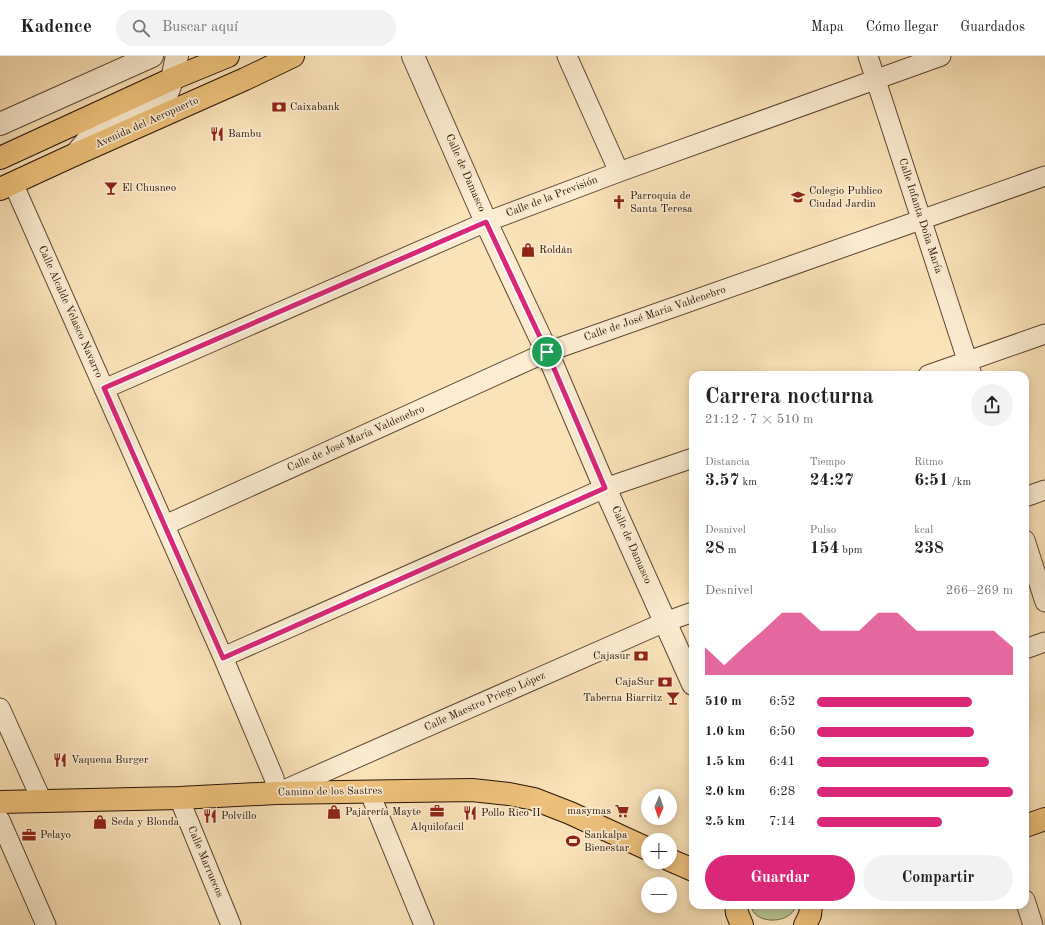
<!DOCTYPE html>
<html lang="es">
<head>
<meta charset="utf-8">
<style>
	:root { --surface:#fff; --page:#f2f2f2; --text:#222; --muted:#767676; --line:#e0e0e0; --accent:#db2777 }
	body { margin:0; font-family:"Old Standard TT",serif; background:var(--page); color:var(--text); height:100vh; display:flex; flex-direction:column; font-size:15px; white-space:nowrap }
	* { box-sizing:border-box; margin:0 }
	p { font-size:13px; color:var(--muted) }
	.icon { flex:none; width:22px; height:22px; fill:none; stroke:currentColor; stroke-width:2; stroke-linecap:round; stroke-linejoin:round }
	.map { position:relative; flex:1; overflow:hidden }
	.sheet { position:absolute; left:689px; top:315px; width:340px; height:538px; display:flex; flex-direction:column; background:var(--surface); border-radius:12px; box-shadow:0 2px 10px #0003 }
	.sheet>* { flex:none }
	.needle { width:26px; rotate:182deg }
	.fabs { position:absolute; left:641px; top:733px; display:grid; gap:8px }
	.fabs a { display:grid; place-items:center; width:36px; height:36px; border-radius:50%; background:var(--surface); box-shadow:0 2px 10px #0003; font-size:20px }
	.pin { position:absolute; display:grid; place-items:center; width:34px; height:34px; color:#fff; margin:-17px; border:2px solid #fff; border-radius:50%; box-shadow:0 1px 4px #0007 }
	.round { display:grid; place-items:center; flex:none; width:42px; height:42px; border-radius:21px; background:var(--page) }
	.headline { display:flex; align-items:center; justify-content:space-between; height:68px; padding:0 16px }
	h1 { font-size:22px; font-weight:600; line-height:30px }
	.stats { display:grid; grid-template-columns:repeat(3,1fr); gap:6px; height:68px; padding:4px 16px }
	.stats div { display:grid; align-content:center }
	.stats b { font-size:17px; font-weight:600 }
	.stats small { font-size:11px; font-weight:400 }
	.stats p { font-size:11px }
	.chart { height:112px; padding:8px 16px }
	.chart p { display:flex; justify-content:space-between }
	.chart svg { width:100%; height:72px; margin-top:4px; fill:var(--accent); opacity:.7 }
	.cta { display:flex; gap:8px; margin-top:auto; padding:8px 16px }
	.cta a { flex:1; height:46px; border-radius:24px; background:var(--accent); color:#fff; font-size:16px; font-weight:600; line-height:46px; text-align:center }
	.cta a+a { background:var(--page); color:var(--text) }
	ul { padding:0 16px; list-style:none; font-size:13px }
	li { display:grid; grid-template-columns:64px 48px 1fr; align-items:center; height:30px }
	li i { height:10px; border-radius:5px; background:var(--accent) }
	header { display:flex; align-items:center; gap:24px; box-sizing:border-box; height:56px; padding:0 20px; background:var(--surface); border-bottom:1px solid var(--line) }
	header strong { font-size:19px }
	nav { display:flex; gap:22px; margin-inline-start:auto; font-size:14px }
	.search { width:280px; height:36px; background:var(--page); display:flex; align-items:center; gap:10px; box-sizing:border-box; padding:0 14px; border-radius:22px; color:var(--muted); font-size:15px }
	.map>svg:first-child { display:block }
	.green { fill:#bbc492; stroke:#706b4c }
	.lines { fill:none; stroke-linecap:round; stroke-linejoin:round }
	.minor-casing { stroke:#5b4633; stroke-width:21 }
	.tertiary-casing { stroke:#5b4633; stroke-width:24 }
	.primary-casing { stroke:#261206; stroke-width:24 }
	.minor { stroke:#fcedd2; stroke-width:19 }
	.tertiary { stroke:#fcedd2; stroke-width:22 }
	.primary { stroke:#eec27c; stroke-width:22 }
	.route-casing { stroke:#fff; stroke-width:8 }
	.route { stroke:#db2777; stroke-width:5 }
	.labels { text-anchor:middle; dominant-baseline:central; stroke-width:3.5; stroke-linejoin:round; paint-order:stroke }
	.poi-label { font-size:11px; fill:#261206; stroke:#fcedd2; text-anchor:start }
	.street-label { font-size:11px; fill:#261206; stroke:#fcedd2 }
</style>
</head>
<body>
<header>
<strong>Kadence</strong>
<div class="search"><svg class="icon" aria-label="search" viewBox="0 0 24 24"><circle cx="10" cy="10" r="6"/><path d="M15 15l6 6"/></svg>Buscar aquí</div>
<nav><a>Mapa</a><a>Cómo llegar</a><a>Guardados</a></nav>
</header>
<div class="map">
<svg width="1045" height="869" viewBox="0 0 1045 869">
	<rect width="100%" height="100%" fill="#fbe3b9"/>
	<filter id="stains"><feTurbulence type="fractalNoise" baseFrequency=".005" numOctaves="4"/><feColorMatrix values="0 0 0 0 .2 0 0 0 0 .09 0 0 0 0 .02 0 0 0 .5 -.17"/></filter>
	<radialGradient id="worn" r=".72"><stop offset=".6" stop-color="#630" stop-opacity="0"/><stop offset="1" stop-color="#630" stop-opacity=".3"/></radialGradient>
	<path class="green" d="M751,849H796V850C790,869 753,869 751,849Z"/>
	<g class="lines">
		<defs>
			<path id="minor" d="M567,0L619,116
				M868,0L972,319
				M13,127L223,601L274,722L277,737L665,566L693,556
				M928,319L1045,278
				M104,333L486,166L619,116L941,0
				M1025,441L1045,434
				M165,469L547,296L1045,120
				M1025,484L1045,546
				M1025,593L1045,586
				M223,601L605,432L693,402
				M0,652L42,745
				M369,735L424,869
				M179,742L231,869
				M0,764L46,869
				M1025,844L1033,869"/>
			<path id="tertiary" d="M413,0L486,166L547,296L605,432L693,628
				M0,68L152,0
				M76,98L92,79L160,47C172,36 173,15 177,0"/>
			<path id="primary" d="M0,102L172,23L228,0
				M0,133L76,98L245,23L293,0
				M0,746L179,742L277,737L472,734L509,738L534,743L570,757L648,793
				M1025,770L1045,763
				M670,804L693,814
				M736,849L737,857L742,869
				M805,869L810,859L811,849"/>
		</defs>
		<use href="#minor" class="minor-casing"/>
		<use href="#tertiary" class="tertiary-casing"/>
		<use href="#primary" class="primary-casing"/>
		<use href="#minor" class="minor"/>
		<use href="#tertiary" class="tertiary"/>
		<use href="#primary" class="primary"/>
	</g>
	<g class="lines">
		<defs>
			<path id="route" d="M486,166L547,296L605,432L223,602L104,332Z"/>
		</defs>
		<use href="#route" class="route-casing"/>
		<use href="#route" class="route"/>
	</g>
	<defs>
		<symbol id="bank-bare" viewBox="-9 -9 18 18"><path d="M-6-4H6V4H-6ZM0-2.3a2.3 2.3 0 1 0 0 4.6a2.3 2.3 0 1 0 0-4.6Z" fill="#8f2418" stroke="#fcedd2" stroke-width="2.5" paint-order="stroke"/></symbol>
		<symbol id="restaurant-bare" viewBox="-9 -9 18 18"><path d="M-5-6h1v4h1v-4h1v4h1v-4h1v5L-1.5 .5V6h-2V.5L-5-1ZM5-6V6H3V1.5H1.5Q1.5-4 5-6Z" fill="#8f2418" stroke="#fcedd2" stroke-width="2.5" paint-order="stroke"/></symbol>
		<symbol id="bar-bare" viewBox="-9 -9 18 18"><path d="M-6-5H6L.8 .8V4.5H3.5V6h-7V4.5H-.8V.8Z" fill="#8f2418" stroke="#fcedd2" stroke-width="2.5" paint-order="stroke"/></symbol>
		<symbol id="school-bare" viewBox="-9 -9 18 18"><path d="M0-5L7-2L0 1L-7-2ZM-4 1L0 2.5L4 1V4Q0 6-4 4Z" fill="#8f2418" stroke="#fcedd2" stroke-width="2.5" paint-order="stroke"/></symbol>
		<symbol id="church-bare" viewBox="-9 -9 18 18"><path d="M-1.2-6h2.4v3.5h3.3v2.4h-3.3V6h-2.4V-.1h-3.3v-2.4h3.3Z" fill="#8f2418" stroke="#fcedd2" stroke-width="2.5" paint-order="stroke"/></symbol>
		<symbol id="shop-bare" viewBox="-9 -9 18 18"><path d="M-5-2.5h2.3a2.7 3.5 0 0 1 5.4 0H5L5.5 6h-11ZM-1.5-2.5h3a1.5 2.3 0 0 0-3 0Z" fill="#8f2418" stroke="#fcedd2" stroke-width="2.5" paint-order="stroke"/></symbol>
		<symbol id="office-bare" viewBox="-9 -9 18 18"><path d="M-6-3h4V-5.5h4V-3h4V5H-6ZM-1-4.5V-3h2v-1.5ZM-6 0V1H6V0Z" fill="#8f2418" stroke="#fcedd2" stroke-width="2.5" paint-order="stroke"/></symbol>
		<symbol id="supermarket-bare" viewBox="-9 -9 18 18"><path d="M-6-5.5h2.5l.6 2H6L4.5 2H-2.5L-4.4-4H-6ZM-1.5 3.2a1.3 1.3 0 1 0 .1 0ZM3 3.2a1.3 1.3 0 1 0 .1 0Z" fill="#8f2418" stroke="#fcedd2" stroke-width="2.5" paint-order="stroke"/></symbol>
		<symbol id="stadium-bare" viewBox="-9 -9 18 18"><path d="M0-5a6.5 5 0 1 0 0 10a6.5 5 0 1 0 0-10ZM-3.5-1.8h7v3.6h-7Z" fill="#8f2418" stroke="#fcedd2" stroke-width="2.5" paint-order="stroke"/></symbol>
	</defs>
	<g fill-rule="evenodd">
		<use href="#bank-bare" x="269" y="41" width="20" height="20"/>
		<use href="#restaurant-bare" x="207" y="68" width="20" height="20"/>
		<use href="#bar-bare" x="101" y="122" width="20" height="20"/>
		<use href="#school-bare" x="788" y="131" width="20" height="20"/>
		<use href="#church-bare" x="609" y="136" width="20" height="20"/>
		<use href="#shop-bare" x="518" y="184" width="20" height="20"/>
		<use href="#bank-bare" x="631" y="590" width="20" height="20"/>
		<use href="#bank-bare" x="655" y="616" width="20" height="20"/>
		<use href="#bar-bare" x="663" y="632" width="20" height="20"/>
		<use href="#restaurant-bare" x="50" y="694" width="20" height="20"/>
		<use href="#office-bare" x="427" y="745" width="20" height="20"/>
		<use href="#supermarket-bare" x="612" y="745" width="20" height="20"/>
		<use href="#shop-bare" x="324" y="746" width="20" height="20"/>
		<use href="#restaurant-bare" x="460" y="747" width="20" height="20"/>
		<use href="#restaurant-bare" x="200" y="750" width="20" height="20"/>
		<use href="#shop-bare" x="90" y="756" width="20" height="20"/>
		<use href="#office-bare" x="19" y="769" width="20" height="20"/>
		<use href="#stadium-bare" x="563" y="775" width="20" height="20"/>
	</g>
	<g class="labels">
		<g class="poi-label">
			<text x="290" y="51">Caixabank</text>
			<text x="228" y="78">Bambu</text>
			<text x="122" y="132">El Chusneo</text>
			<text x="809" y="135">Colegio Publico<tspan x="809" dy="13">Ciudad Jardin</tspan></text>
			<text x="630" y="140">Parroquia de<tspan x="630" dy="13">Santa Teresa</tspan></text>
			<text x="539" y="194">Roldán</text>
			<text x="630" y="600" text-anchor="end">Cajasur</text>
			<text x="654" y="626" text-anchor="end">CajaSur</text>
			<text x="662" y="642" text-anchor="end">Taberna Biarritz</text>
			<text x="71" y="704">Vaquena Burger</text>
			<text x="611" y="755" text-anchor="end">masymas</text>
			<text x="345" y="756">Pajarería Mayte</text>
			<text x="481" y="757">Pollo Rico II</text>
			<text x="221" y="760">Polvillo</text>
			<text x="111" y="766">Seda y Blonda</text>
			<text x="437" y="771" text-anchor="middle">Alquilofacil</text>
			<text x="40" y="779">Pelayo</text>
			<text x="584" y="779">Sankalpa<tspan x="584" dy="13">Bienestar</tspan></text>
		</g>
		<g class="street-label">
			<text transform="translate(147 67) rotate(-24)">Avenida del Aeropuerto</text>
			<text transform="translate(465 117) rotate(66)">Calle de Damasco</text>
			<text transform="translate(552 141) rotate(-21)">Calle de la Previsión</text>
			<text transform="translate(920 160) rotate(72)">Calle Infanta Doña María</text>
			<text transform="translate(70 256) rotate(66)">Calle Alcalde Velasco Navarro</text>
			<text transform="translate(655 258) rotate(-19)">Calle de José María Valdenebro</text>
			<text transform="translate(356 383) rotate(-24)">Calle de José María Valdenebro</text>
			<text transform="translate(631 489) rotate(66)">Calle de Damasco</text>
			<text transform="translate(485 646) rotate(-24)">Calle Maestro Priego López</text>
			<text transform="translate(330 736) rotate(-1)">Camino de los Sastres</text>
			<text transform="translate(205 806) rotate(67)">Calle Marruecos</text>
		</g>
	</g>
	<rect width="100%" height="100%" filter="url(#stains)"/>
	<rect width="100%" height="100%" fill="url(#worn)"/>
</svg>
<div class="fabs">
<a><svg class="needle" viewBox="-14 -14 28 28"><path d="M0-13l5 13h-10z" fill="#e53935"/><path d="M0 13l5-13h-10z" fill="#767676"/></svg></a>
<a>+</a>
<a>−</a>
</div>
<div class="pin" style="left:547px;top:296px;background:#1e9e55"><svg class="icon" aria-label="arrive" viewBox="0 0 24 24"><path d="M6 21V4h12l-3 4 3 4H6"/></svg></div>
<section class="sheet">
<div class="headline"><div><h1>Carrera nocturna</h1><p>21:12 · 7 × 510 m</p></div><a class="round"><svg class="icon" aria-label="share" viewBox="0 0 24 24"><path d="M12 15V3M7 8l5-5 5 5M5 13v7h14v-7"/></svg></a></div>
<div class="stats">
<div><p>Distancia</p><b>3.57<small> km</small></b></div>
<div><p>Tiempo</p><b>24:27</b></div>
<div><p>Ritmo</p><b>6:51<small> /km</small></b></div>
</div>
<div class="stats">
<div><p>Desnivel</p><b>28<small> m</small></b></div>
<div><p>Pulso</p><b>154<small> bpm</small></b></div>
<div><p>kcal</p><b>238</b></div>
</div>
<div class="chart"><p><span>Desnivel</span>266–269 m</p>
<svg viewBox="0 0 160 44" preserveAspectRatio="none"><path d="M0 44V27L10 38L20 27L30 17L40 6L50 6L60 17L70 17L80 17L90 6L100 6L110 17L120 17L130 17L140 17L150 17L160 27V44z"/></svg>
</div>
<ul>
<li><b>510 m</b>6:52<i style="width:79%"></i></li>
<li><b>1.0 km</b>6:50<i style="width:80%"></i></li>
<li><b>1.5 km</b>6:41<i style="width:88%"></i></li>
<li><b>2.0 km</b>6:28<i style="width:100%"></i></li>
<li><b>2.5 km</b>7:14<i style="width:64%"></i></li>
</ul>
<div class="cta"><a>Guardar</a><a>Compartir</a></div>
</section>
</div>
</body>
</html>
